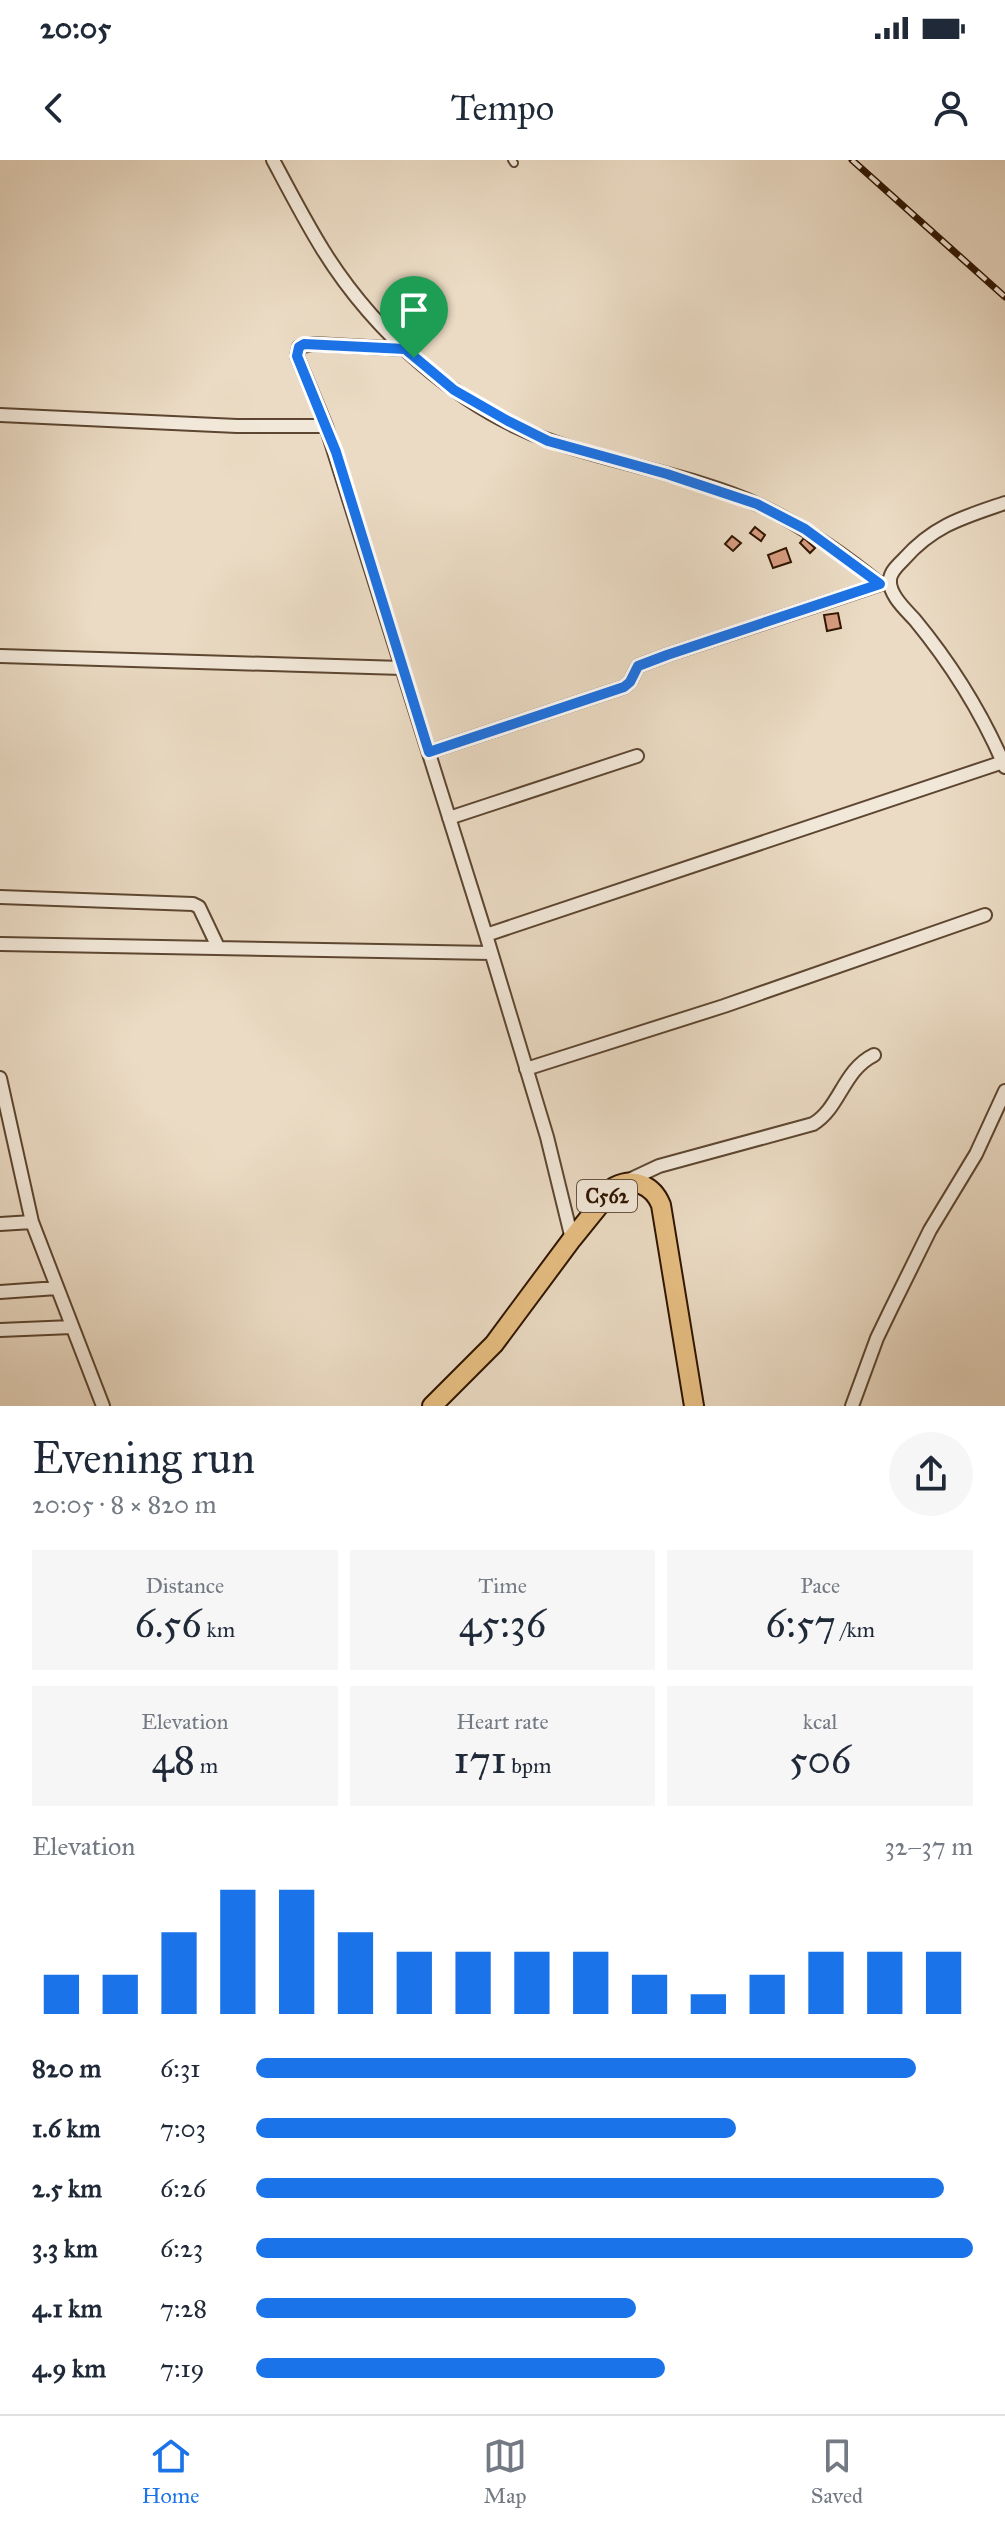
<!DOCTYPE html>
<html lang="en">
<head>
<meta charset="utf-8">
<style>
	:root { --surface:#fff; --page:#f6f6f7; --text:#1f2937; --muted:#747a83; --line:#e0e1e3; --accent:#1a73e8 }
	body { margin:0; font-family:"IM FELL Great Primer",serif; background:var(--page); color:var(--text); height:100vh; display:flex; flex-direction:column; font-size:30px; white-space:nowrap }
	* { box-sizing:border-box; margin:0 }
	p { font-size:26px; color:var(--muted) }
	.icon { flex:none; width:44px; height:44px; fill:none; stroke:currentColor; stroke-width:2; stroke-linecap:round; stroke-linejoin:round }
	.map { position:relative; height:1246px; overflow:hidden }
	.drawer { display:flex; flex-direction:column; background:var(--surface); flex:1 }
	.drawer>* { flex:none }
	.pin { position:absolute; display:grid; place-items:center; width:68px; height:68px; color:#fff; margin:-82px -34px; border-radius:50% 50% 50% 0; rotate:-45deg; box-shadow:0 0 8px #0007 }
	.pin .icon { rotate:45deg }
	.round { display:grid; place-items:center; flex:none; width:84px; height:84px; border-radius:42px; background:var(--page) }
	.summary { display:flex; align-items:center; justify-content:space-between; height:136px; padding:0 32px }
	h1 { font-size:44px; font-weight:600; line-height:60px }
	.figures { display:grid; grid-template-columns:repeat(3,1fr); gap:12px; height:136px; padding:8px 32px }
	.figures div { display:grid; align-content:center; border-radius:0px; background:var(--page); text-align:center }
	.figures b { font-size:40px; font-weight:600 }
	.figures small { font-size:22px; font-weight:400 }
	.figures p { font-size:22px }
	.chart { height:224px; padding:16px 32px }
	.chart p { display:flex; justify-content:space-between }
	.chart svg { width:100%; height:144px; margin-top:8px; stroke:var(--accent); stroke-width:6 }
	ul { padding:0 32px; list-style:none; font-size:26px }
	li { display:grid; grid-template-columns:128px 96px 1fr; align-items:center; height:60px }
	li i { height:20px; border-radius:10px; background:var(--accent) }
	.status { display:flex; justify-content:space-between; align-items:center; height:56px; padding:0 40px; background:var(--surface); direction:ltr }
	.status svg { height:22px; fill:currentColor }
	header { display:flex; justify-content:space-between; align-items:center; height:104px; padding:0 32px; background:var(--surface); font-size:36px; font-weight:600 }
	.dock { display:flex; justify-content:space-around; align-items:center; height:112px; border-top:2px solid var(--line); background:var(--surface); font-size:22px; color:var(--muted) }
	.dock a { display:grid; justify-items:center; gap:4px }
	.dock .active { color:var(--accent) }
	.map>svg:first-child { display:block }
	.building { fill:#d79c80; stroke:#2e1400; stroke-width:2 }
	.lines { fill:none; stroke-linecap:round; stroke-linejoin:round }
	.service-casing { stroke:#5d4631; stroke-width:10 }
	.minor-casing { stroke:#5d4631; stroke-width:16 }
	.primary-casing { stroke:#2e1400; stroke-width:22 }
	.service { stroke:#f2e8d9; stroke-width:6 }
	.minor { stroke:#f2e8d9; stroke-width:12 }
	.primary { stroke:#e6be82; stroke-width:18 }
	.rail-casing { stroke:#2e1400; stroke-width:7 }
	.rail { stroke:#f2e8d9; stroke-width:4; stroke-dasharray:12; stroke-linecap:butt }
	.route-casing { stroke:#fff; stroke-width:16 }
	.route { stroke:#1a73e8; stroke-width:10 }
	.labels { text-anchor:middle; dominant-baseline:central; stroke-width:6; stroke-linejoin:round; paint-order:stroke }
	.shield { fill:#f2e8d9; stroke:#695441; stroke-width:2 }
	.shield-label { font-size:20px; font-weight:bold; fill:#2e1400 }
</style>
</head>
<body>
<div class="status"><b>20:05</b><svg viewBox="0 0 49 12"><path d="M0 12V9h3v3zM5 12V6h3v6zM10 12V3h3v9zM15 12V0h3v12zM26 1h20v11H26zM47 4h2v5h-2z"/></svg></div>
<header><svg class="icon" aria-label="back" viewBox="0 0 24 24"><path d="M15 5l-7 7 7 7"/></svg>Tempo<svg class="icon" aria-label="person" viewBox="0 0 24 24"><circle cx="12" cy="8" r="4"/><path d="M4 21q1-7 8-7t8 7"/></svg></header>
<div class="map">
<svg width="1005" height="1246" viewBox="0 0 1005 1246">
	<rect width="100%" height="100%" fill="#ebdbc4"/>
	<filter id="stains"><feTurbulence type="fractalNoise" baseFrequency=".0025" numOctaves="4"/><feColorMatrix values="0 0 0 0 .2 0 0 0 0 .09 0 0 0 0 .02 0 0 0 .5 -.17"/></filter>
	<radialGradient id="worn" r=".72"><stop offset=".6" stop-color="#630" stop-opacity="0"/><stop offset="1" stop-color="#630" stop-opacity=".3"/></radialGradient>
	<path class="building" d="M755,367L765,375L761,381L750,373Z
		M732,376L741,383L733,391L725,384Z
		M804,378L815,388L810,393L800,383Z
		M786,388L791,402L773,408L768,395Z
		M838,453L841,468L827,471L824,455Z"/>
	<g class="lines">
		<defs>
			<path id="service" d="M512,0L514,3"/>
			<path id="minor" d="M273,0C289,30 305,61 323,90C374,172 459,249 551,281C619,305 693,315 759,345C803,366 843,394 880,424
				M0,255L237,266H326L486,775L547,977L572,1079
				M326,266L297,196L299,187L313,184L405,189
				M1005,343C964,357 934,365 904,399C899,404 891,411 890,419C888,434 906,450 915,460C952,505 982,553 1005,607
				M0,496L402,508
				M429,592L624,527L630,522L638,506L667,495L890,421
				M449,658L637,596
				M0,737L193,744L199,747L218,787
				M486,775L1003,602
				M0,784L491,793
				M526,909L724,846L985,755
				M0,918L32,1062L103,1246
				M627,1021L659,1006L813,964C840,948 843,910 874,895
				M0,1064L32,1062
				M0,1132L57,1128
				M0,1170L72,1167
				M852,1246L877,1178L891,1149L930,1070L976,994L1005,931"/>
			<path id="primary" d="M432,1246L494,1184L572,1079L614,1027C634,1017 653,1025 661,1045L694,1246"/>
		</defs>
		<use href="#service" class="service-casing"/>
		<use href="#minor" class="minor-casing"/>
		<use href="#primary" class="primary-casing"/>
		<use href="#service" class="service"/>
		<use href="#minor" class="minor"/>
		<use href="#primary" class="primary"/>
		<defs>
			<path id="rail" d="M852,0L1005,137"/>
		</defs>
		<use href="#rail" class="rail-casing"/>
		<use href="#rail" class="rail"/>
	</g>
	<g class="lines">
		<defs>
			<path id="route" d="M304,184L405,189L454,230L508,261L548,281L667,314L757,344L805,369L880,424L667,495L638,506L630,522L624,527L429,592L336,292L297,196L299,187Z"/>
		</defs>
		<use href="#route" class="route-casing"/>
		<use href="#route" class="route"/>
	</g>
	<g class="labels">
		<rect class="shield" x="577" y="1020" width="60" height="32" rx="6"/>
		<g class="shield-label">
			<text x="607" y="1036">C562</text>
		</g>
	</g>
	<rect width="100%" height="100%" filter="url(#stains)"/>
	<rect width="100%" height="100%" fill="url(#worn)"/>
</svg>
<div class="pin" style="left:414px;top:198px;background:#1e9e55"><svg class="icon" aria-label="arrive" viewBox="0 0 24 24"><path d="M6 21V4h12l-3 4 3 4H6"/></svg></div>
</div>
<section class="drawer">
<div class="summary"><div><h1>Evening run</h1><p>20:05 · 8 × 820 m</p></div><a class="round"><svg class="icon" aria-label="share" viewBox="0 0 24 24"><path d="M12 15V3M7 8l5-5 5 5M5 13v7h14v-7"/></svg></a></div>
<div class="figures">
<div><p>Distance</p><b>6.56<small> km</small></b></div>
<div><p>Time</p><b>45:36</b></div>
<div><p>Pace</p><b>6:57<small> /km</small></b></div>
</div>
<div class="figures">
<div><p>Elevation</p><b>48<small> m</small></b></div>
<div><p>Heart rate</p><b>171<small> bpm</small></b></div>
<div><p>kcal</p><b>506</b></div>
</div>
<div class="chart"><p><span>Elevation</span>32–37 m</p>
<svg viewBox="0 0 160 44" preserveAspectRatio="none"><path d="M5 44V32M15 44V32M25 44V19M35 44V6M45 44V6M55 44V19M65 44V25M75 44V25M85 44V25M95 44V25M105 44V32M115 44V38M125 44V32M135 44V25M145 44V25M155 44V25"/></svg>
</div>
<ul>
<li><b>820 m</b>6:31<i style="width:92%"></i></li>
<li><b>1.6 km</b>7:03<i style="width:67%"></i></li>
<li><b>2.5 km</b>6:26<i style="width:96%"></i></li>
<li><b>3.3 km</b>6:23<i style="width:100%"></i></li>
<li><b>4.1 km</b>7:28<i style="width:53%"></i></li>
<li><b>4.9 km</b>7:19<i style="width:57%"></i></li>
</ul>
</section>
<nav class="dock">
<a class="active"><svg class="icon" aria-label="home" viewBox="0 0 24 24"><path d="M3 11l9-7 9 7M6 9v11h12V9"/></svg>Home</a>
<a><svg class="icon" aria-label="map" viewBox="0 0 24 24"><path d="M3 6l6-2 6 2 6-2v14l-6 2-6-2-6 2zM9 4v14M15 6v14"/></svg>Map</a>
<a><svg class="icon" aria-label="saved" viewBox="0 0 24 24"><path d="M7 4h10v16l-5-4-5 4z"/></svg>Saved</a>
</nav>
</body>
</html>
